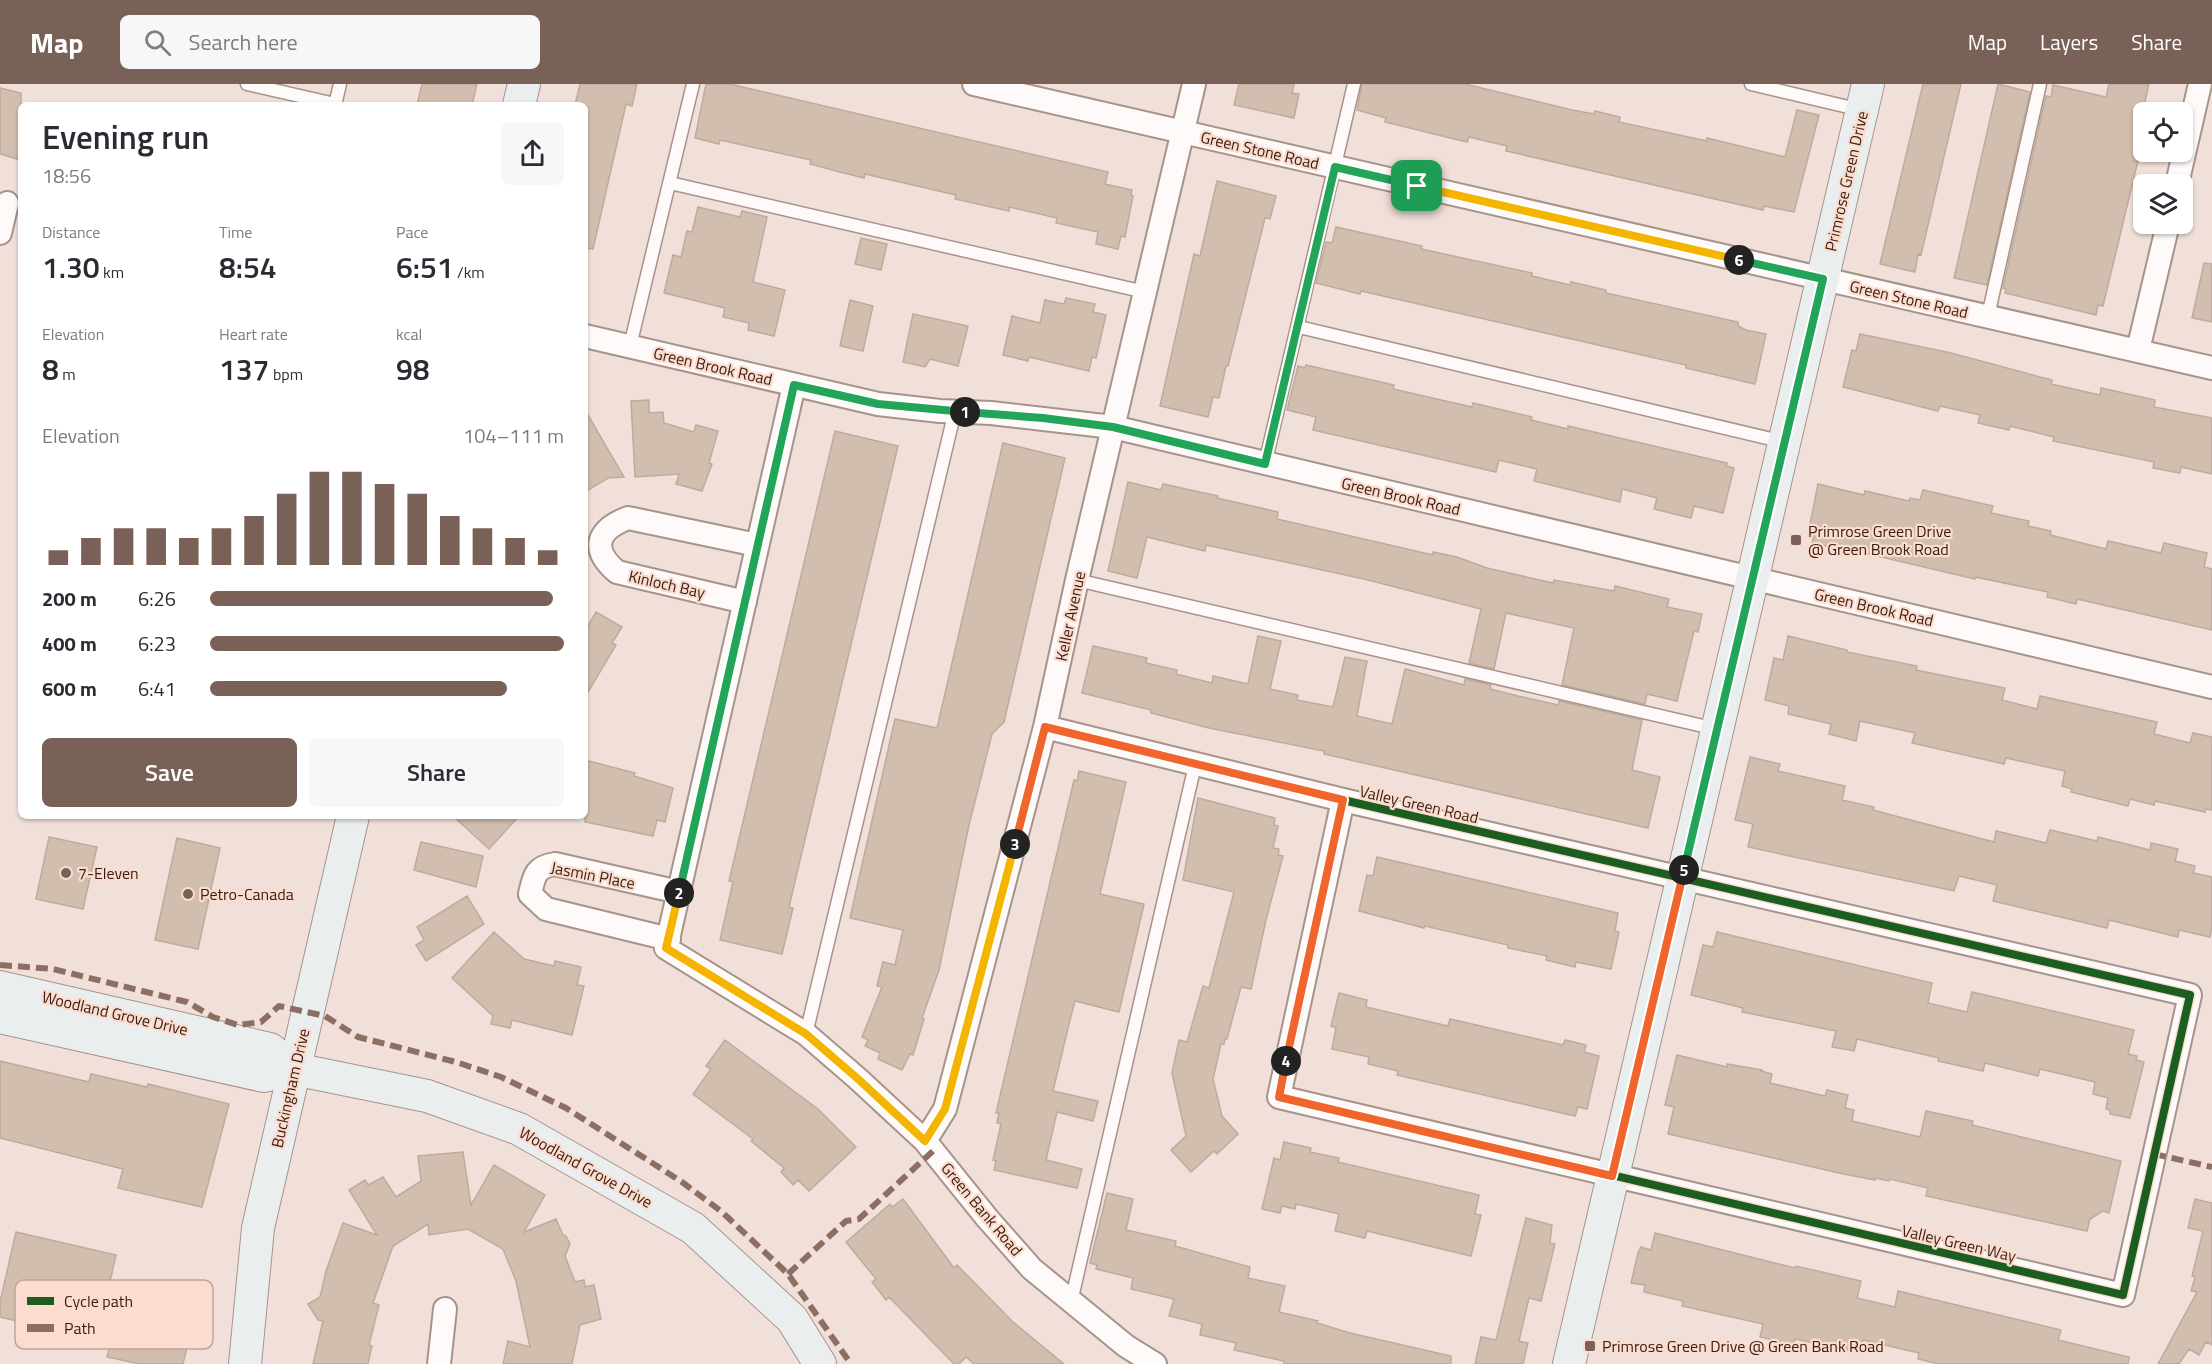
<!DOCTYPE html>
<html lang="en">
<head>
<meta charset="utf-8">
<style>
	:root { --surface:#fff; --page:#f7f7f7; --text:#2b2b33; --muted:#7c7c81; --accent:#796157 }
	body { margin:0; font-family:"Titillium Web",sans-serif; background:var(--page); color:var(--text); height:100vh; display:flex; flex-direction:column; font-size:22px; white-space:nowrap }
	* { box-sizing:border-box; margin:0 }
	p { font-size:20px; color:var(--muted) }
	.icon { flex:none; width:33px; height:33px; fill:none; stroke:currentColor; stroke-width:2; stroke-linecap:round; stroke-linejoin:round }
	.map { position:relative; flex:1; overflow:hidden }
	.side { position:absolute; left:18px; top:18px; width:570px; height:717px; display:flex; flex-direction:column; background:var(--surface); border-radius:9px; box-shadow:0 2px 4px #0004 }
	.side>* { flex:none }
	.fabs { position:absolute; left:2133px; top:18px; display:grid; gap:12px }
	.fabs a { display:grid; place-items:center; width:60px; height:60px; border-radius:9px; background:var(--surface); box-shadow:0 2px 4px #0004; font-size:30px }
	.pin { position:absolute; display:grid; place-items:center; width:51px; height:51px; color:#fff; margin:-26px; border-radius:12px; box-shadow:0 3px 9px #0006 }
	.km { position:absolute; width:30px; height:30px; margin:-15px; border-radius:50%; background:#222; color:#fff; font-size:16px; line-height:30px; text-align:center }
	.round { display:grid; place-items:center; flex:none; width:63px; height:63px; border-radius:9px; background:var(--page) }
	.head { display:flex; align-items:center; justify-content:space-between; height:102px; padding:0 24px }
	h1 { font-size:33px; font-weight:600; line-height:45px }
	.metrics { display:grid; grid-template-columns:repeat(3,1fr); gap:9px; height:102px; padding:6px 24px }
	.metrics div { display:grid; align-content:center }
	.metrics b { font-size:30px; font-weight:600 }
	.metrics small { font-size:16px; font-weight:400 }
	.metrics p { font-size:16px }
	.chart { height:168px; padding:12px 24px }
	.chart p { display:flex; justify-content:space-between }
	.chart svg { width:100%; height:108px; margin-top:6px; stroke:var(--accent); stroke-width:6 }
	.primary-button { display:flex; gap:12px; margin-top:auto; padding:12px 24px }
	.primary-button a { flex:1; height:69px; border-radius:9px; background:var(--accent); color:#fff; font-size:24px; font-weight:600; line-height:69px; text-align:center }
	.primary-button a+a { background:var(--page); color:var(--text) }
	ul { padding:0 24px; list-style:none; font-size:20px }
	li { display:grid; grid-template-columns:96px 72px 1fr; align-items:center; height:45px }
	li i { height:15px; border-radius:8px; background:var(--accent) }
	header { display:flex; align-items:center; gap:36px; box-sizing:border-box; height:84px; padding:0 30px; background:var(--accent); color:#fff }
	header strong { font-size:28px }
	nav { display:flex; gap:33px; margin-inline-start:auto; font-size:21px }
	.search { width:420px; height:54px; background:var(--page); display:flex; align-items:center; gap:15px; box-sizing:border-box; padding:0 21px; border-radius:9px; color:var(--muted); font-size:22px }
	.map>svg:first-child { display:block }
	.building { fill:#d1beaf; stroke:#bdab9d; stroke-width:1.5 }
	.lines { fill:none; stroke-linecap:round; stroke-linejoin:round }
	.lane-casing { stroke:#a7938a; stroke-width:15 }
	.street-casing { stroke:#a7938a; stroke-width:26 }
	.secondary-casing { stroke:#a7938a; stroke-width:34 }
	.lane { stroke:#fdfaf9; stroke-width:12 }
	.street { stroke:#fdfaf9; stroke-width:22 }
	.secondary { stroke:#ebeeef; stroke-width:32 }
	.quiet { stroke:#8d6e63; stroke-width:6; stroke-dasharray:12 6; stroke-linecap:butt }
	.cycleway-casing { stroke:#fbdccf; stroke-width:11 }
	.cycleway { stroke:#1b5e20; stroke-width:8 }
	.split-1-casing { stroke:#fff; stroke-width:12 }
	.split-2-casing { stroke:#fff; stroke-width:12 }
	.split-3-casing { stroke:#fff; stroke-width:12 }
	.split-4-casing { stroke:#fff; stroke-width:12 }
	.split-5-casing { stroke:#fff; stroke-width:12 }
	.split-6-casing { stroke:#fff; stroke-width:12 }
	.split-7-casing { stroke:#fff; stroke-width:12 }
	.split-1 { stroke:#22a559; stroke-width:8 }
	.split-2 { stroke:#22a559; stroke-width:8 }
	.split-3 { stroke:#f5b400; stroke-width:8 }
	.split-4 { stroke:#f0652b; stroke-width:8 }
	.split-5 { stroke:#f0652b; stroke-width:8 }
	.split-6 { stroke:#22a559; stroke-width:8 }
	.split-7 { stroke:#f5b400; stroke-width:8 }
	.poi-dot { fill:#796157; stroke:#fbdccf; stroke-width:2 }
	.labels { text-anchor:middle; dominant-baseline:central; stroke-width:4.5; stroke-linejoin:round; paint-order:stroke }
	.street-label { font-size:16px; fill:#381d11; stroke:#fbdccf }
	.poi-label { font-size:16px; fill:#381d11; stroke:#fbdccf; text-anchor:start }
	.key { fill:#fbdccf; stroke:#c0a396; stroke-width:1.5 }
	.key-label { font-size:16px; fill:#381d11 }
</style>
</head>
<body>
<header>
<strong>Map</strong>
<div class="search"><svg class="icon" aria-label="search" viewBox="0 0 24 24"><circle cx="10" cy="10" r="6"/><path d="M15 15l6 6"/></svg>Search here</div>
<nav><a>Map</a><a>Layers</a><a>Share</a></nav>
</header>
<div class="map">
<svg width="2212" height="1280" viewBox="0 0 2212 1280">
	<rect width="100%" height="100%" fill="#f1e0d9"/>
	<path class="building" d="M422,0H477L472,21H417Z
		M580,0H637L632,22L626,20L593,165L585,164V21H575Z
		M706,0H730L1108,88L1105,100L1132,106L1131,111L1133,112L1125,153L1121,152L1118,165L1096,160L1098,148L1056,139L1057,134L1009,123V127L955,115L956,111L865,90L864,94L840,88L810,80L811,76L720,56L719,60L695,54Z
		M1239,0H1294L1292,9L1299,10L1294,34L1234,21Z
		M1362,0H1465L1572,26L1594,30L1595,27L1620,33L1619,38L1684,52L1707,57V54L1785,73L1797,26L1819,31L1794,128L1764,122L1763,126L1506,67L1507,62L1469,53L1467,58L1385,38L1386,34L1357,26Z
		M1923,0H1961L1921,171L1918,170L1915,188L1880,180Z
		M1998,0L2030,8L1987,201L1954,194Z
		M2109,0H2149L2144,22L2150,24L2149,28H2144V52L2103,222L2098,221L2096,231L2005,209L2006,205L2003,204L2046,12L2051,13L2053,1L2106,13Z
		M0,4L21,9V73L18,72L17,75L0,70Z
		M1217,97L1276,112L1270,135L1265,134L1228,282H1226L1219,314L1213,313L1208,333L1160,322L1194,170L1200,172Z
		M698,123L740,133L742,127L767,133L753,198L785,206L774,252L748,246L749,239L723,233L725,224L664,209L673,171L681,173L687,147L692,148Z
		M1336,143L1422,162L1421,165L1532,189V192L1570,201L1571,198L1606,206V209L1738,238V242L1746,246L1766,250L1755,300L1686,284V281L1361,207L1360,210L1316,199L1326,158L1332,159Z
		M861,154L887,160L881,186L855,180Z
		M2204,179L2212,180V238L2192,234Z
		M1066,214L1095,220L1093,228L1106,231L1096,274L1092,273L1089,287L1029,273L1028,277L1003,271L1012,232L1040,239L1045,216L1064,220Z
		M850,216L873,222L863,267L840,262Z
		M913,230L968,242L958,282L930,275L925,283L903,278Z
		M1860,250L1951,269L2052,296L2051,300L2100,311L2101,304L2155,316L2154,323L2212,334V390L2181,383L2180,389L2153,384L2154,378L2053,357L2054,353L2010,342L2009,346L1978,339L1980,331L1940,322L1938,327L1843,303L1852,266L1856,267Z
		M1306,281L1394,301L1393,305L1472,323L1473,319L1532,333L1531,336L1568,345V342L1727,379L1726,382L1734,384L1723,429L1694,422L1691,434L1654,425L1657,414L1622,405L1620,418L1534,397L1537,385L1499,376L1496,388L1313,346L1316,333L1287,326L1298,282L1305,284Z
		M649,316V329L663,328L664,339L694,348L696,341L718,347L709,379L712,380L702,407L676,400L679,390L635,393L631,317Z
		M585,326L624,393L608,394L585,408Z
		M835,347L898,362L789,823L793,824L782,870L720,856L733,798L729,797Z
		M1003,359L1065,374L1004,638L992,650L969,741L939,886L922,934L924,935L913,971L910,970L902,986L878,975L880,969L865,962L868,956L862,953L882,903L877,902L883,878L895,881L903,846L850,834L895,635L937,644Z
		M1128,398L1161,406L1163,400L1218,412L1217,414L1278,428L1277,435L1433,471V468L1457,473L1487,484L1553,499L1554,496L1614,507L1615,502L1669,515L1667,523L1702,530L1698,548L1694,547L1677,617L1647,610L1645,620L1562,601L1574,544L1506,529L1494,585L1469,579L1481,525L1364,495L1206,461L1205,467L1147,453L1137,494L1108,487Z
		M1818,400L1864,411L1865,407L1909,417L1910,414L1920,416L1923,406L1993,422L1991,429L2029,437L2028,442L2051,447L2050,451L2106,465L2108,457L2161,469L2164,459L2207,469L2204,483L2212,485V546L2077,515L2076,520L2047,513L2048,508L1975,493V495L1839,463V465L1812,459L1815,447L1809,445Z
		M596,528L622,543L612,559L616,561L585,613V547Z
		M1258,552L1281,557L1270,605L1298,611L1297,616L1333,623L1345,573L1367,577L1357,632L1392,640L1405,585L1464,601L1465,595L1491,601L1490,605L1518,612L1558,621L1559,617L1642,636L1632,686L1660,693L1648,744L1324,670V667L1209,644L1151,629V626L1082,609L1093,562L1147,574L1146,579L1177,586L1176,590L1212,599L1213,592L1248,600Z
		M1788,552L1847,566V568L1917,582L1916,586L2005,604L2002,616L2037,625L2040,612L2157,638L2154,650L2190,659L2193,649L2212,653V726L2206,725L2205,728L2155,717L2154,721L2130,715L2128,722L2071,708L2072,705L2062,702L2065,687L2006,674L2004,680L1912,659L1915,649L1860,637L1856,657L1829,650L1831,640L1788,630L1789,622L1765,616L1774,574L1783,576Z
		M1750,673L1780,680L1778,687L1845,702L1842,716L1874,723L1873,726L1888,730L1994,758L1996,747L2046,759L2050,746L2097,757L2098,753L2150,766L2151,759L2178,765L2175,777L2195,782L2193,789L2212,793V843L2210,853L2179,846L2178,853L2109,836L2107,844L1993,817L1997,801L1959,792L1954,807L1748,763L1753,740L1735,736Z
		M585,676L635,689L634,692L673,704L665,738L657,736L653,752L585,738Z
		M1079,687L1126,698L1100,810L1144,820L1119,928L1075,917L1069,940L1053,1007L1098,1017L1093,1037L1057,1028L1046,1076L1082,1085L1077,1104L994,1086L996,1077L993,1076L1001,1040L997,1039L999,1029H996L1074,696L1077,697Z
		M1198,714L1275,734L1274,741L1278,742L1273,764L1279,765L1278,771L1283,772L1266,836L1251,905L1241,903L1227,955H1225L1224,960H1221L1213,995L1222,1032L1238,1050L1217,1070L1214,1067L1191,1088L1171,1066L1186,1052L1172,989L1179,956L1187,958L1203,902L1209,904L1234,808L1183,796Z
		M453,732H519L489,765Z
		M49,753L97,763L83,825L36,815Z
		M177,754L220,764L198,865L155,856Z
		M421,758L483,772L476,803L414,786Z
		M1377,773L1618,829L1615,847L1619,848L1611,885L1576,878L1575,883L1546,876L1547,872L1508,864V861L1425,842L1424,844L1359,827L1367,791L1373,792Z
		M467,812L484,840L426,877L416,861L424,856L417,843Z
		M494,848L524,875L554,882L555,877L581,883L577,901L584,902L572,951L512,936L510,944L491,940L493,932L452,894Z
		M1717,848L1932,899L1928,919L1967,928L1972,908L2134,946L2128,970L2137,972L2136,976L2144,978L2130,1034L2110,1030V1026L2106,1025L2108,1014L2093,1010L2095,998L2040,985L2038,992L1985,979L1983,987L1938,977L1939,974L1857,955L1854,967L1832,963L1836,947L1742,928L1743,924L1691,911L1703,861L1713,863Z
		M1339,909L1367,916L1366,923L1448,942L1450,935L1563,961L1565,956L1586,961L1584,968L1599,972L1587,1025L1578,1023L1575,1032L1423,997L1397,991L1398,987L1368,980L1369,973L1332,965L1336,944L1331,942Z
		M725,956L818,1025L856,1063L809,1107L798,1096L793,1101L781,1088L784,1084L751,1057L753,1055L693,1010L711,985L706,982Z
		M1677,971L1727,983V980L1762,986L1761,987L1772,990L1770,999L1825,1012L1827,1006L1848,1011L1845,1024L1854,1026L1852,1037L1920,1053L1926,1027L1973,1037L1972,1041L2121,1077L2109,1129L2103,1127L2090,1135L2087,1147L1926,1112L1928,1104L1890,1095L1889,1097L1875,1094V1096L1839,1089L1668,1050L1674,1023L1665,1021Z
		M0,977L89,998L91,990L147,1003L148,1000L229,1020L202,1123L118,1104L123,1085L0,1054Z
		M1284,1058L1311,1064L1310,1068L1339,1074L1338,1078L1479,1111L1475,1130L1481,1131L1471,1172L1367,1147L1365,1154L1335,1147L1339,1130L1296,1120L1295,1125L1282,1122L1280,1129L1262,1125L1274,1074L1280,1076Z
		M463,1068L471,1121L494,1081L545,1111L524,1148L556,1135L563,1151L566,1152L570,1160L565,1172L575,1198L584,1196L585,1203L594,1201L601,1235L580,1241L572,1280H503L508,1257L530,1263L516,1197L503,1165L468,1145L429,1151L428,1140L393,1162L373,1219L379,1221L369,1261L372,1262L368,1280H313L323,1237L318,1236L308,1220L320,1213L326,1187L343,1139L377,1151L349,1106L365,1096L368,1101L383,1093L396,1113L421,1097L418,1072Z
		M1107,1109L1133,1115L1126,1146L1176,1157L1175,1162L1250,1183L1248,1194L1285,1202L1279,1228L1318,1237L1317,1239L1350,1249L1451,1272V1280H1284V1277L1234,1266L1236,1259L1200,1251L1202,1240L1169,1232L1174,1215L1131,1205L1133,1194L1096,1185L1097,1181L1090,1179Z
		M903,1115L954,1184L957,1181L1013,1238L1064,1280H974L966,1273L959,1280H954L889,1213L886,1216L872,1198L876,1195L846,1158L890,1120L892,1123Z
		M2195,1115L2212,1119V1261L2206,1258L2199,1271L2189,1265L2179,1280H2158L2197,1208L2191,1207L2195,1193L2192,1192L2203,1147L2188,1144Z
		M1526,1134L1552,1141L1550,1159L1555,1160L1541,1217L1529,1214L1519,1257L1528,1259L1523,1280H1475L1481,1253L1496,1256Z
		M16,1148L116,1171L109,1202L136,1208L135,1210L196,1224L183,1280H140L107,1273L113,1247L27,1228L25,1239L0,1233V1218Z
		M1655,1149L1795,1184L1796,1182L1861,1197L1857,1214L1895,1223L1898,1207L2061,1246L2058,1256L2129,1273L2128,1280H1939L1918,1275L1919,1269L1863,1256L1860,1269L1795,1255L1793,1261L1760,1253L1763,1240L1682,1222L1683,1217L1644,1208L1645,1201L1631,1199L1638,1169L1641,1163L1651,1166Z"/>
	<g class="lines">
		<defs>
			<path id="lane" d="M247,0L335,20
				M1751,0L1861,26
				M335,21L340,0
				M670,99L1145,208
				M1988,232L2040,0
				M1299,243L1784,358
				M630,262L693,0
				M1265,380L1354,0
				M1077,496L1716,645
				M806,950L955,327
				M1071,1218L1195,681"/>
			<path id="street" d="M974,0L2212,284
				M2177,100L2200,0
				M0,149L7,119
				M585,252L878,320L940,327L991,329L1113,343L2212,603
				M2138,266L2168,140
				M794,301L666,864L806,950L857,994L925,1057L987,1134L1032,1185L1126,1262L1155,1280
				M745,518L617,488C590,465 597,446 628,434L757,461
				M1045,643L1343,716L2190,911L2123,1211L1279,1013L1343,716
				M669,855L546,825L530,810C534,792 535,783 555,780L679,808
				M925,1057L945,1025L1045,643L1077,496L1194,0
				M439,1280L445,1225"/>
			<path id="secondary" d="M519,21L524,0
				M0,903L270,965L294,985
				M0,933L264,992L294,985L427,1012L519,1045L693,1144L792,1235L820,1280
				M245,1280L258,1144L353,732
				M1569,1280L1868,0"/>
		</defs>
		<use href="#lane" class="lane-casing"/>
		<use href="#street" class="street-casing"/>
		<use href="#secondary" class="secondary-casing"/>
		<use href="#lane" class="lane"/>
		<use href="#street" class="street"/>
		<use href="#secondary" class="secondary"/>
		<path class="quiet" d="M0,881L53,885L187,918L213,933L238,941L261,938L279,922L325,932L358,953L456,978L501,993L566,1024L682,1098L722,1128L788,1190L851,1280
			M2154,1070L2212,1083
			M788,1190L846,1137L859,1135L933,1067"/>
		<defs>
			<path id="cycleway" d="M1045,643L1343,716L2190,911L2123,1211L1279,1013L1343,716"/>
		</defs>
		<use href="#cycleway" class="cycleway-casing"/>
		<use href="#cycleway" class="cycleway"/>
	</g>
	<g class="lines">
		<defs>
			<path id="split-1" d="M965,328L1043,334L1113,343L1265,380L1335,83L1417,102"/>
			<path id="split-2" d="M679,809L794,301L878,320L965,328"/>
			<path id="split-3" d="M679,809L666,864L806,950L857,994L925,1057L945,1025L1015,760"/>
			<path id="split-4" d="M1015,760L1045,643L1343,716L1286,977"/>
			<path id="split-5" d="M1286,977L1279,1013L1612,1092L1684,786"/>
			<path id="split-6" d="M1684,786L1823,195L1739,176"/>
			<path id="split-7" d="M1417,102L1739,176"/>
		</defs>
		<use href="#split-1" class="split-1-casing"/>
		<use href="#split-2" class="split-2-casing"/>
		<use href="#split-3" class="split-3-casing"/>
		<use href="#split-4" class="split-4-casing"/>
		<use href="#split-5" class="split-5-casing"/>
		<use href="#split-6" class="split-6-casing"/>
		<use href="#split-7" class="split-7-casing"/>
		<use href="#split-1" class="split-1"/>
		<use href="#split-2" class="split-2"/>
		<use href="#split-3" class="split-3"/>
		<use href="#split-4" class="split-4"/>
		<use href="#split-5" class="split-5"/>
		<use href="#split-6" class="split-6"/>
		<use href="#split-7" class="split-7"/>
	</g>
	<g class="poi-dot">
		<rect x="1790" y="450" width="12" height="12" rx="3"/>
		<circle cx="66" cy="789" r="6"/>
		<circle cx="188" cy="810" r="6"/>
		<rect x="1584" y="1256" width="12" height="12" rx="3"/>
	</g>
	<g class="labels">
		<g class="street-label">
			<text transform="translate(1260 66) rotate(13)">Green Stone Road</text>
			<text transform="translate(1846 97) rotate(-77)">Primrose Green Drive</text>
			<text transform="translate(1909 215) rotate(13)">Green Stone Road</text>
			<text transform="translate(713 282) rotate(13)">Green Brook Road</text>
			<text transform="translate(1401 412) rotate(13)">Green Brook Road</text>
			<text transform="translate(667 500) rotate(13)">Kinloch Bay</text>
			<text transform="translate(1874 523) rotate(13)">Green Brook Road</text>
			<text transform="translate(1070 532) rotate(-78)">Keller Avenue</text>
			<text transform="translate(1419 720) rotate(13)">Valley Green Road</text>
			<text transform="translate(593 791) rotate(11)">Jasmin Place</text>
			<text transform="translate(115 929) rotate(13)">Woodland Grove Drive</text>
			<text transform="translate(290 1004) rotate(-77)">Buckingham Drive</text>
			<text transform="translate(586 1083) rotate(29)">Woodland Grove Drive</text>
			<text transform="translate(982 1125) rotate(50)">Green Bank Road</text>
			<text transform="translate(1959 1159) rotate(13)">Valley Green Way</text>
		</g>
		<g class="poi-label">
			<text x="1808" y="447">Primrose Green Drive<tspan x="1808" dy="18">@ Green Brook Road</tspan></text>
			<text x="78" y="789">7-Eleven</text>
			<text x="200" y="810">Petro-Canada</text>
			<text x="1602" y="1262">Primrose Green Drive @ Green Bank Road</text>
		</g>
	</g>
	<rect x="15" y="1196" width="198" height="69" rx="9" class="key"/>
	<rect x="27" y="1213" width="27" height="8" fill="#1b5e20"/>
	<rect x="27" y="1240" width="27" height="8" fill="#8d6e63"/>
	<g class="key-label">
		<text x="64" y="1223">Cycle path</text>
		<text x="64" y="1250">Path</text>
	</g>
</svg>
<div class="fabs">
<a><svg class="icon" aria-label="locate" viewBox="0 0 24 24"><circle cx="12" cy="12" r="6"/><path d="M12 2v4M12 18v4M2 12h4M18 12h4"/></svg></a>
<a><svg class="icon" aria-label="layers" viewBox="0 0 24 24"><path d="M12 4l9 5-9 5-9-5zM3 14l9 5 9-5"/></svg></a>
</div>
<div class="pin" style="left:1417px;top:102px;background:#1e9e55"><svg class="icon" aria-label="arrive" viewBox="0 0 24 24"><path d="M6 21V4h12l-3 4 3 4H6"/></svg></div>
<b class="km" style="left:965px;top:328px">1</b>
<b class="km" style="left:679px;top:809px">2</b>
<b class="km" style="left:1015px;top:760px">3</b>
<b class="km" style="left:1286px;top:977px">4</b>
<b class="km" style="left:1684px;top:786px">5</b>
<b class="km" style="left:1739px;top:176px">6</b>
<section class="side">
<div class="head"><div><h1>Evening run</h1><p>18:56</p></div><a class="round"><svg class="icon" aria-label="share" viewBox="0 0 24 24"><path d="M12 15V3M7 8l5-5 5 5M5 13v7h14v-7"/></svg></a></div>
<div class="metrics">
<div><p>Distance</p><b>1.30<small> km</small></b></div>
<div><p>Time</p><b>8:54</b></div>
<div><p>Pace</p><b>6:51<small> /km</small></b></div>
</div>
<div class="metrics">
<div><p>Elevation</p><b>8<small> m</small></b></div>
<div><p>Heart rate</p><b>137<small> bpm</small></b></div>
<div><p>kcal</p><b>98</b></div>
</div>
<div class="chart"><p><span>Elevation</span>104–111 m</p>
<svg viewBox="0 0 160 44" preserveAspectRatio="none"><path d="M5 44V38M15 44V33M25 44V29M35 44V29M45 44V33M55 44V29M65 44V24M75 44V15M85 44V6M95 44V6M105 44V11M115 44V15M125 44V24M135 44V29M145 44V33M155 44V38"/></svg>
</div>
<ul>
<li><b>200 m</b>6:26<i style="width:97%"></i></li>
<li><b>400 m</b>6:23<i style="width:100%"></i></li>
<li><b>600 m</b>6:41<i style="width:84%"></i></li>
</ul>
<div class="primary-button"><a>Save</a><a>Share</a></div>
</section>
</div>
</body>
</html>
